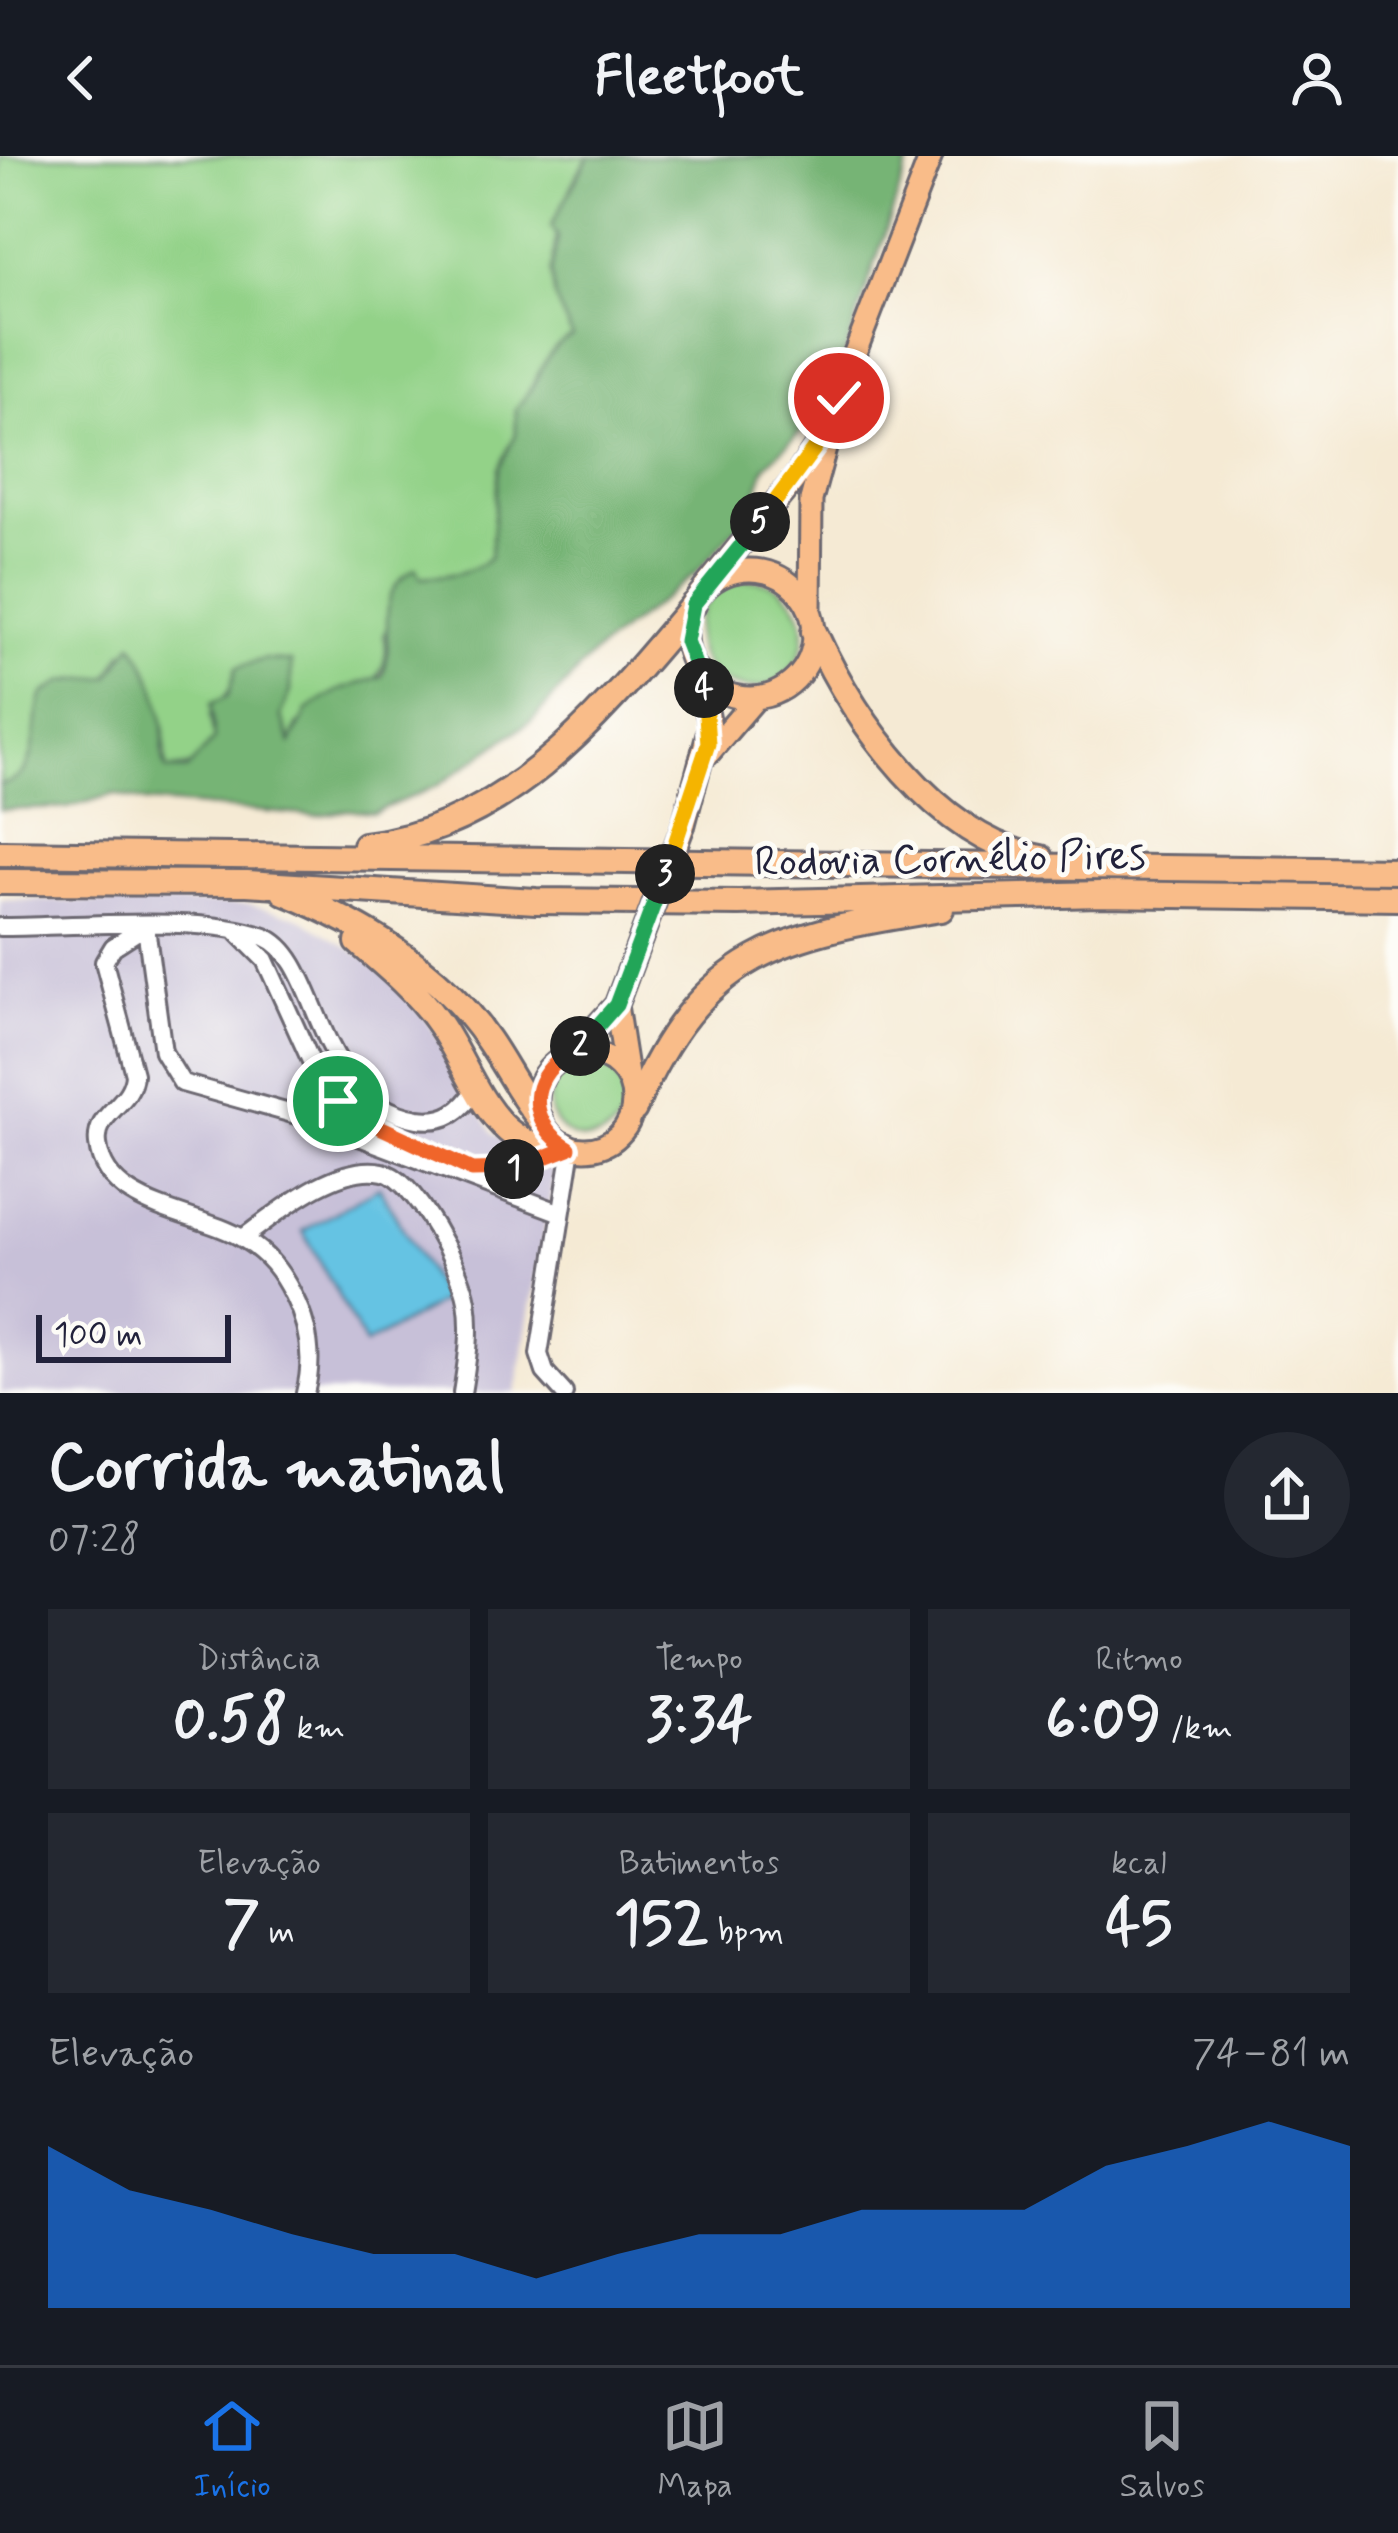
<!DOCTYPE html>
<html lang="pt">
<head>
<meta charset="utf-8">
<style>
	:root { --surface:#171b24; --page:#242831; --text:#f1f3f6; --muted:#9ea1a6; --line:#363941; --accent:#1a73e8 }
	body { margin:0; font-family:Mynerve,sans-serif; background:var(--page); color:var(--text); height:100vh; display:flex; flex-direction:column; font-size:45px; white-space:nowrap }
	* { box-sizing:border-box; margin:0 }
	p { font-size:39px; color:var(--muted) }
	.icon { flex:none; width:66px; height:66px; fill:none; stroke:currentColor; stroke-width:2; stroke-linecap:round; stroke-linejoin:round }
	.map { position:relative; height:1237px; overflow:hidden }
	.side { display:flex; flex-direction:column; background:var(--surface); flex:1 }
	.side>* { flex:none }
	.scale { position:absolute; left:36px; bottom:30px; width:195px; box-sizing:border-box; padding-left:12px; border:6px solid #22223b; border-top:0; font-size:33px; line-height:42px; white-space:nowrap; color:#22223b; -webkit-text-stroke:9px #fdfcf7; paint-order:stroke }
	.pin { position:absolute; display:grid; place-items:center; width:102px; height:102px; color:#fff; margin:-51px; border:6px solid #fff; border-radius:50%; box-shadow:0 3px 12px #0007 }
	.km { position:absolute; width:60px; height:60px; margin:-30px; border-radius:50%; background:#222; color:#fff; font-size:33px; line-height:60px; text-align:center }
	.round { display:grid; place-items:center; flex:none; width:126px; height:126px; border-radius:63px; background:var(--page) }
	.overview { display:flex; align-items:center; justify-content:space-between; height:204px; padding:0 48px }
	h1 { font-size:66px; font-weight:800; line-height:90px }
	.figures { display:grid; grid-template-columns:repeat(3,1fr); gap:18px; height:204px; padding:12px 48px }
	.figures div { display:grid; align-content:center; border-radius:0px; background:var(--page); text-align:center }
	.figures b { font-size:60px; font-weight:800 }
	.figures small { font-size:33px; font-weight:400 }
	.figures p { font-size:33px }
	.chart { height:336px; padding:24px 48px }
	.chart p { display:flex; justify-content:space-between }
	.chart svg { width:100%; height:216px; margin-top:12px; fill:var(--accent); opacity:.7 }
	header { display:flex; justify-content:space-between; align-items:center; height:156px; padding:0 48px; background:var(--surface); font-size:54px; font-weight:800 }
	.dock { display:flex; justify-content:space-around; align-items:center; height:168px; border-top:3px solid var(--line); background:var(--surface); font-size:33px; color:var(--muted) }
	.dock a { display:grid; justify-items:center; gap:6px }
	.dock .current { color:var(--accent) }
	.map>svg:first-child { display:block }
	.industrial { fill:#c7c0d8 }
	.green { fill:#93d288; stroke:#5a7a62; stroke-width:3 }
	.forest { fill:#76b474; stroke:#4c6b58; stroke-width:3 }
	.water { fill:#65c3e3; stroke:#44728f; stroke-width:3 }
	.lines { fill:none; stroke-linecap:round; stroke-linejoin:round }
	.minor-casing { stroke:#6c6871; stroke-width:22 }
	.major-casing { stroke:#6c6871; stroke-width:27 }
	.highway-casing { stroke:#6c6871; stroke-width:30 }
	.minor { stroke:#fff; stroke-width:16 }
	.major { stroke:#f9bc89; stroke-width:21 }
	.highway { stroke:#f9bc89; stroke-width:24 }
	.major-bridge-casing { stroke:#6c6871; stroke-width:27; stroke-linecap:butt }
	.major-bridge { stroke:#f9bc89; stroke-width:21 }
	.split-1-casing { stroke:#fff; stroke-width:24 }
	.split-2-casing { stroke:#fff; stroke-width:24 }
	.split-3-casing { stroke:#fff; stroke-width:24 }
	.split-4-casing { stroke:#fff; stroke-width:24 }
	.split-5-casing { stroke:#fff; stroke-width:24 }
	.split-6-casing { stroke:#fff; stroke-width:24 }
	.split-1 { stroke:#f0652b; stroke-width:15 }
	.split-2 { stroke:#f0652b; stroke-width:15 }
	.split-3 { stroke:#22a559; stroke-width:15 }
	.split-4 { stroke:#f5b400; stroke-width:15 }
	.split-5 { stroke:#22a559; stroke-width:15 }
	.split-6 { stroke:#f5b400; stroke-width:15 }
	.labels { text-anchor:middle; dominant-baseline:central; stroke-width:10; stroke-linejoin:round; paint-order:stroke }
	.street-label { font-size:42px; fill:#22223b; stroke:#fdfcf7 }
</style>
</head>
<body>
<header><svg class="icon" aria-label="back" viewBox="0 0 24 24"><path d="M15 5l-7 7 7 7"/></svg>Fleetfoot<svg class="icon" aria-label="person" viewBox="0 0 24 24"><circle cx="12" cy="8" r="4"/><path d="M4 21q1-7 8-7t8 7"/></svg></header>
<div class="map">
<svg width="1398" height="1237" viewBox="0 0 1398 1237">
	<rect width="100%" height="100%" fill="#fdfcf7"/>
	<filter id="ink" filterUnits="userSpaceOnUse"><feTurbulence type="fractalNoise" baseFrequency=".00833" numOctaves="2"/><feDisplacementMap in="SourceGraphic" scale="24" xChannelSelector="R" yChannelSelector="G"/><feConvolveMatrix kernelMatrix="1 2 1 2 8 2 1 2 1" color-interpolation-filters="sRGB"/></filter>
	<filter id="wash" filterUnits="userSpaceOnUse"><feTurbulence type="fractalNoise" baseFrequency=".004" numOctaves="4" result="noise"/><feDisplacementMap in="SourceGraphic" scale="48" xChannelSelector="R" yChannelSelector="G"/><feGaussianBlur stdDeviation="2.7" result="paint"/><feColorMatrix in="noise" values="0 0 0 0 0 0 0 0 0 0 0 0 0 0 0 0 0 1.4 0 .05"/><feComposite in="paint" operator="in"/></filter>
	<g filter="url(#wash)">
		<rect width="100%" height="100%" fill="#f5ead4"/>
		<path class="industrial" d="M0,744L249,748L298,761L377,809L427,863L493,977L517,992L557,1003L516,1237H0Z"/>
		<path class="green" d="M0,0H589C566,29 547,100 554,136C558,152 569,164 572,180C540,195 539,229 516,253V278L499,312L490,401C473,419 445,420 421,422L384,478C397,534 339,546 297,569L292,587L281,559L291,535L264,503L248,511L210,559L214,583L196,609L167,614L164,570L123,496L109,521C94,524 72,521 60,528C21,552 52,620 0,629Z
			M696 478a54 54 0 1 1 108 0a54 54 0 1 1-108 0Z
			M549 945a38 38 0 1 1 76 0a38 38 0 1 1-76 0Z"/>
		<path class="forest" d="M589,0H911L832,236L813,264L766,309L749,357L696,417L593,498L534,563L437,630L373,657L348,654L316,660L145,646L114,638L67,652L0,654V629C45,621 29,570 43,538L64,525L109,521L133,487C149,511 160,538 163,567C165,584 159,599 167,614H187L214,583L211,548L228,540L236,512L264,503L291,506V535L281,559L291,587L308,553L337,535L382,520C399,485 367,439 416,412L421,421C445,420 473,418 490,401L499,312L516,278V253C540,229 539,196 572,180L555,143L551,116L558,81L551,70Z"/>
		<path class="water" d="M379,1031L444,1144L365,1189L303,1075Z"/>
	</g>
	<g filter="url(#ink)">
		<g class="lines">
			<defs>
				<path id="minor" d="M0,771C68,771 205,758 265,781C322,804 312,945 418,963C447,967 462,955 477,932
					M144,771L113,791L104,806L134,918C132,950 94,956 98,988C105,1054 200,1055 245,1084C268,1098 281,1115 293,1139C309,1170 314,1203 305,1237
					M146,771L163,896L182,927L314,964L561,1057
					M236,775L265,804L315,914L354,959L472,1014L494,1017L526,1010L563,994
					M243,1082C277,1057 336,1006 383,1016C415,1023 462,1114 467,1145C472,1176 467,1206 462,1237
					M564,1237L545,1216L539,1198L572,992"/>
				<path id="major" d="M686 478a64 64 0 1 1 128 0a64 64 0 1 1-128 0Z
					M703,434L794,324L822,282L931,0
					M810,454L811,344L826,289
					M708,598L756,542
					M684,668L710,570L700,519
					M616,849L627,919
					M537 945a48 48 0 1 1 96 0a48 48 0 1 1-96 0Z
					M570,899L616,849L640,785"/>
				<path id="highway" d="M814,476C854,564 937,684 1041,702
					M365,689C512,672 604,554 693,449
					M0,697L1398,715
					M0,726L247,727L536,745L739,747L1100,738L1398,742
					M284,736C362,768 440,813 488,884C506,910 519,938 540,963
					M358,786C386,810 416,835 437,865C472,912 492,1003 566,990
					M634,953C702,794 782,778 941,753"/>
			</defs>
			<use href="#minor" class="minor-casing"/>
			<use href="#major" class="major-casing"/>
			<use href="#highway" class="highway-casing"/>
			<use href="#minor" class="minor"/>
			<use href="#major" class="major"/>
			<use href="#highway" class="highway"/>
			<defs>
				<path id="major-bridge" d="M640,785L684,668"/>
			</defs>
			<use href="#major-bridge" class="major-bridge-casing"/>
			<use href="#major-bridge" class="major-bridge"/>
		</g>
	</g>
	<g class="lines" filter="url(#ink)">
		<defs>
			<path id="split-1" d="M338,945L354,959L472,1014L514,1013"/>
			<path id="split-2" d="M514,1013L569,992C541,976 526,944 548,915C556,904 570,899 580,890"/>
			<path id="split-3" d="M580,890L616,849L665,718"/>
			<path id="split-4" d="M665,718L708,588L704,532"/>
			<path id="split-5" d="M704,532L686,485L693,449L760,366"/>
			<path id="split-6" d="M760,366L822,282L839,242"/>
		</defs>
		<use href="#split-1" class="split-1-casing"/>
		<use href="#split-2" class="split-2-casing"/>
		<use href="#split-3" class="split-3-casing"/>
		<use href="#split-4" class="split-4-casing"/>
		<use href="#split-5" class="split-5-casing"/>
		<use href="#split-6" class="split-6-casing"/>
		<use href="#split-1" class="split-1"/>
		<use href="#split-2" class="split-2"/>
		<use href="#split-3" class="split-3"/>
		<use href="#split-4" class="split-4"/>
		<use href="#split-5" class="split-5"/>
		<use href="#split-6" class="split-6"/>
	</g>
	<g class="labels">
		<g class="street-label">
			<text transform="translate(950 704) rotate(-1)">Rodovia Cornélio Pires</text>
		</g>
	</g>
</svg>
<div class="scale">100 m</div>
<div class="pin" style="left:338px;top:945px;background:#1e9e55"><svg class="icon" aria-label="arrive" viewBox="0 0 24 24"><path d="M6 21V4h12l-3 4 3 4H6"/></svg></div>
<div class="pin" style="left:839px;top:242px;background:#d93025"><svg class="icon" aria-label="check" viewBox="0 0 24 24"><path d="M5 12l5 5 9-10"/></svg></div>
<b class="km" style="left:514px;top:1013px">1</b>
<b class="km" style="left:580px;top:890px">2</b>
<b class="km" style="left:665px;top:718px">3</b>
<b class="km" style="left:704px;top:532px">4</b>
<b class="km" style="left:760px;top:366px">5</b>
</div>
<section class="side">
<div class="overview"><div><h1>Corrida matinal</h1><p>07:28</p></div><a class="round"><svg class="icon" aria-label="share" viewBox="0 0 24 24"><path d="M12 15V3M7 8l5-5 5 5M5 13v7h14v-7"/></svg></a></div>
<div class="figures">
<div><p>Distância</p><b>0.58<small> km</small></b></div>
<div><p>Tempo</p><b>3:34</b></div>
<div><p>Ritmo</p><b>6:09<small> /km</small></b></div>
</div>
<div class="figures">
<div><p>Elevação</p><b>7<small> m</small></b></div>
<div><p>Batimentos</p><b>152<small> bpm</small></b></div>
<div><p>kcal</p><b>45</b></div>
</div>
<div class="chart"><p><span>Elevação</span>74–81 m</p>
<svg viewBox="0 0 160 44" preserveAspectRatio="none"><path d="M0 44V11L10 20L20 24L30 29L40 33L50 33L60 38L70 33L80 29L90 29L100 24L110 24L120 24L130 15L140 11L150 6L160 11V44z"/></svg>
</div>
</section>
<nav class="dock">
<a class="current"><svg class="icon" aria-label="home" viewBox="0 0 24 24"><path d="M3 11l9-7 9 7M6 9v11h12V9"/></svg>Início</a>
<a><svg class="icon" aria-label="map" viewBox="0 0 24 24"><path d="M3 6l6-2 6 2 6-2v14l-6 2-6-2-6 2zM9 4v14M15 6v14"/></svg>Mapa</a>
<a><svg class="icon" aria-label="saved" viewBox="0 0 24 24"><path d="M7 4h10v16l-5-4-5 4z"/></svg>Salvos</a>
</nav>
</body>
</html>
